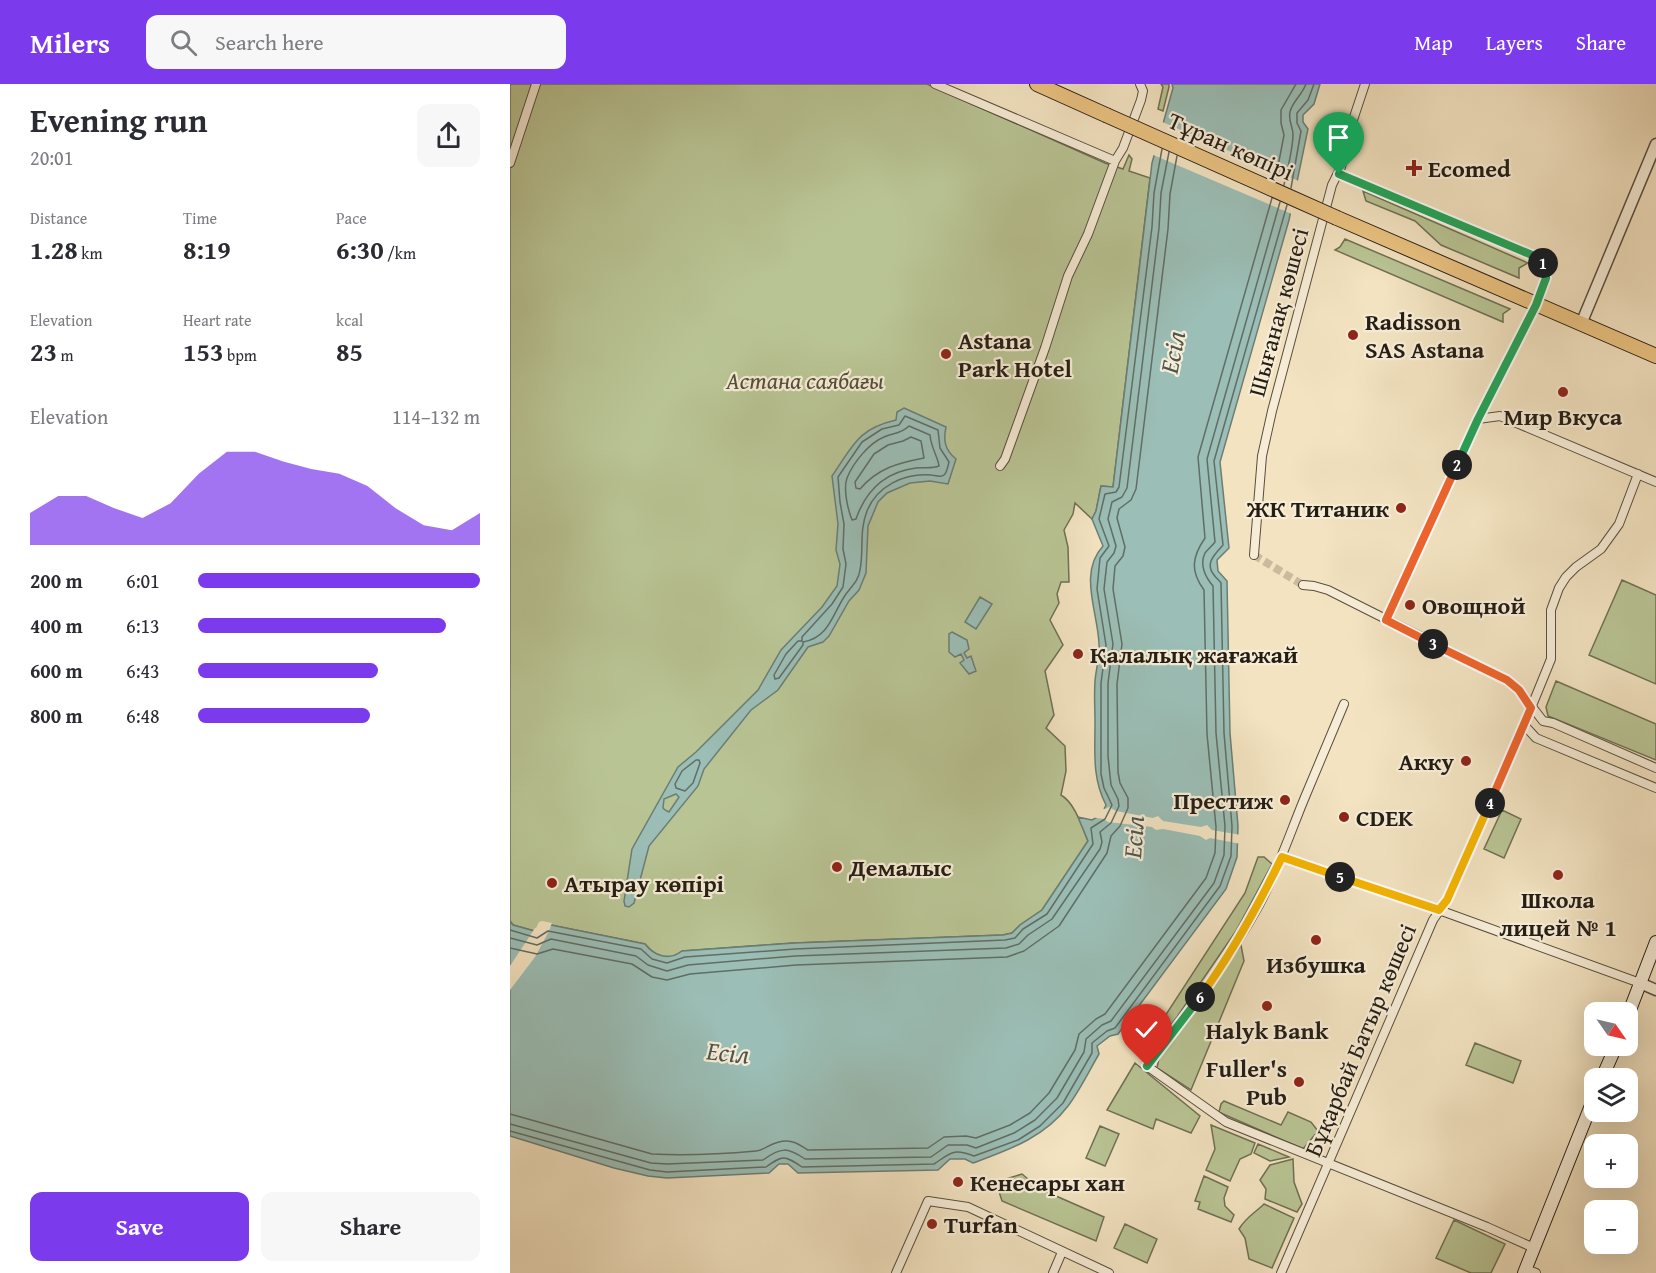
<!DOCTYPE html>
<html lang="en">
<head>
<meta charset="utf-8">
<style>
	:root { --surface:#fff; --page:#f7f7f7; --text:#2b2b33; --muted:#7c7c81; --accent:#7c3aed }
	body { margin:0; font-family:"Gentium Book Plus",serif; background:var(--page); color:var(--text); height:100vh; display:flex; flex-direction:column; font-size:22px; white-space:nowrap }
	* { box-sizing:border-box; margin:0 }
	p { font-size:20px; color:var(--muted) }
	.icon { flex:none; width:33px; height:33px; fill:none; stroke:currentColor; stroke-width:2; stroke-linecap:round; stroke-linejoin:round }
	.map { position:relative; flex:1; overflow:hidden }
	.details { display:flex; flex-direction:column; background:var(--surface); width:510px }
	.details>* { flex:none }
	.needle { width:39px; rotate:124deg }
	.controls { position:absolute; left:1074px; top:918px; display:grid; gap:12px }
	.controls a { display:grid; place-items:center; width:54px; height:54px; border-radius:12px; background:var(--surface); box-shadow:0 6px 24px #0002; font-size:30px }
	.pin { position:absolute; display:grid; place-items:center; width:51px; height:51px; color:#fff; margin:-62px -26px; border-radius:50% 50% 50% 0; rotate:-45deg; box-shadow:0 0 6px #0007 }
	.pin .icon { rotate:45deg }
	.km { position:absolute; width:30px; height:30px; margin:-15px; border-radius:50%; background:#222; color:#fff; font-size:16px; line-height:30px; text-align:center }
	.round { display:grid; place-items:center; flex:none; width:63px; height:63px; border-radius:12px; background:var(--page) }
	.overview { display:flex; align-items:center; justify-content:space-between; height:102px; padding:0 30px }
	h1 { font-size:33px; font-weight:600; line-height:45px }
	.metrics { display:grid; grid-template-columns:repeat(3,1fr); gap:9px; height:102px; padding:6px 30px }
	.metrics div { display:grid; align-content:center }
	.metrics b { font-size:26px; font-weight:600 }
	.metrics small { font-size:16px; font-weight:400 }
	.metrics p { font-size:16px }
	.chart { height:168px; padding:12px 30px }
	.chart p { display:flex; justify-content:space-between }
	.chart svg { width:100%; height:108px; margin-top:6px; fill:var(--accent); opacity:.7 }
	.button { display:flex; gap:12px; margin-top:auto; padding:12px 30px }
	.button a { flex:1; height:69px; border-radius:12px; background:var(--accent); color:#fff; font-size:24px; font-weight:600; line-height:69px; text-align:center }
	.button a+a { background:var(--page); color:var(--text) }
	ul { padding:0 30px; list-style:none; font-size:20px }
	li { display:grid; grid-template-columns:96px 72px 1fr; align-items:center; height:45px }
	li i { height:15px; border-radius:8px; background:var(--accent) }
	header { display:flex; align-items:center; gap:36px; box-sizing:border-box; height:84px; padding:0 30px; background:var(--accent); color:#fff }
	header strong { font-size:28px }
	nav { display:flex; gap:33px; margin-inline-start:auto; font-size:21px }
	.search { width:420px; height:54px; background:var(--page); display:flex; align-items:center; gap:15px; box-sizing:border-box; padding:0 21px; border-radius:12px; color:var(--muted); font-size:22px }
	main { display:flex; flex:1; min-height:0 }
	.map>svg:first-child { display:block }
	.green { fill:#b9c494; stroke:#6e7054; stroke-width:1.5 }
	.water { fill:#9bbeb6; stroke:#6b7e75; stroke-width:1.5; fill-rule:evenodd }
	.pier { fill:#f3e3c1 }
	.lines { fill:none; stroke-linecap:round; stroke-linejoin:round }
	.shore { stroke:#606e65; stroke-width:1.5 }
	.minor-tunnel { stroke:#cabb9e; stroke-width:8; stroke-dasharray:8 4; stroke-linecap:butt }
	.minor-casing { stroke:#584e3f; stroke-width:10 }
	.tertiary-casing { stroke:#584e3f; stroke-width:13 }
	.secondary-casing { stroke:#241d14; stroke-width:14 }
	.primary-casing { stroke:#241d14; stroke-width:16 }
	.minor { stroke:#f7edd7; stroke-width:8 }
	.tertiary { stroke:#f7edd7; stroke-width:10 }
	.secondary { stroke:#f7edd7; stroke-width:12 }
	.primary { stroke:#eac280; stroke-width:14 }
	.primary-bridge-casing { stroke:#241d14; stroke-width:16; stroke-linecap:butt }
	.primary-bridge { stroke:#eac280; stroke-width:14 }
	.split-1-casing { stroke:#fff; stroke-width:12 }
	.split-2-casing { stroke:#fff; stroke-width:12 }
	.split-3-casing { stroke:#fff; stroke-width:12 }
	.split-4-casing { stroke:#fff; stroke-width:12 }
	.split-5-casing { stroke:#fff; stroke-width:12 }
	.split-6-casing { stroke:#fff; stroke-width:12 }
	.split-7-casing { stroke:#fff; stroke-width:12 }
	.split-1 { stroke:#22a559; stroke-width:8 }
	.split-2 { stroke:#22a559; stroke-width:8 }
	.split-3 { stroke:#f0652b; stroke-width:8 }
	.split-4 { stroke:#f0652b; stroke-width:8 }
	.split-5 { stroke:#f5b400; stroke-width:8 }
	.split-6 { stroke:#f5b400; stroke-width:8 }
	.split-7 { stroke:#22a559; stroke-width:8 }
	.poi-dot { fill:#8f2418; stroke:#f7edd7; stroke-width:2 }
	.labels { text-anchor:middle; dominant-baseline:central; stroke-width:4.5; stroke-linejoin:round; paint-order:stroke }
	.street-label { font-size:24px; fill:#241d14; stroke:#f7edd7 }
	.poi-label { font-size:24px; font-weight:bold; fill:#241d14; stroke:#f7edd7; text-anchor:start }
	.park-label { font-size:24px; font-style:italic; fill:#514f3a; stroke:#f7edd7 }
	.water-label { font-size:26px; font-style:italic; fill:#4e554d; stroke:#f7edd7 }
</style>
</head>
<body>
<header>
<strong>Milers</strong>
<div class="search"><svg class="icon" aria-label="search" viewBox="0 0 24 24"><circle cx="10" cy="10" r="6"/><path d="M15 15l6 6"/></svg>Search here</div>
<nav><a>Map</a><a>Layers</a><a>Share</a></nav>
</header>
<main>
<section class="details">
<div class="overview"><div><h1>Evening run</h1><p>20:01</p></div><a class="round"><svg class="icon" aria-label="share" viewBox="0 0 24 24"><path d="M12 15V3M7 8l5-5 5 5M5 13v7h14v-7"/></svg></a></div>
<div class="metrics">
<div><p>Distance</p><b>1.28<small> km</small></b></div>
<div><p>Time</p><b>8:19</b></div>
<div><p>Pace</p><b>6:30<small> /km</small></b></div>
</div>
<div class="metrics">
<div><p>Elevation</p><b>23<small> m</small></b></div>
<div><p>Heart rate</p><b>153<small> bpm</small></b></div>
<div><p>kcal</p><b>85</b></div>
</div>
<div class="chart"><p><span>Elevation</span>114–132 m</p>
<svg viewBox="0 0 160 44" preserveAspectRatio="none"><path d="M0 44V31L10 24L20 24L30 29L40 33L50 27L60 15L70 6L80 6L90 10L100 13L110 15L120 20L130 29L140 36L150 38L160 31V44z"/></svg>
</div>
<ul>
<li><b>200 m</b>6:01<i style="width:100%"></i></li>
<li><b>400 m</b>6:13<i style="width:88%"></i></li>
<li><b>600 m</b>6:43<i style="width:64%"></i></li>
<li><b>800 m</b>6:48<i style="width:61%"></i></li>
</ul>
<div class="button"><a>Save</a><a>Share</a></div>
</section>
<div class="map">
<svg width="1146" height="1189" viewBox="0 0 1146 1189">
	<rect width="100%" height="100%" fill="#f3e3c1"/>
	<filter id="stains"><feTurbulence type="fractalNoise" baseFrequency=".00333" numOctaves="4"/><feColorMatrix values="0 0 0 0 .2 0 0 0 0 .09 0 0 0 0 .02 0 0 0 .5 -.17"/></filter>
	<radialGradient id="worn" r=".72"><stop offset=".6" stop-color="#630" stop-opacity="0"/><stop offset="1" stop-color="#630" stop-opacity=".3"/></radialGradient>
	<path class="green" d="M0,0H417L595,79L613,85L619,71L622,75L619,87L640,94L603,403L591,402L586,427L582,435L565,419L563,430L554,446L558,463L559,498H551L547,510L549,519L540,536L553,561L535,587L544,631L536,644L555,662L556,687L551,711C565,719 572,743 578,757L532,826L510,841L502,849L493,851L283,859L172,867C158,878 145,872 135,860L41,841L28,848L3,841L0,837Z
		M651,0H659V3L653,27L648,25L653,3Z
		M853,107L1018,179L1009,184V194L931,161L905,137L856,117Z
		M835,155L1000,225L993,230V238L825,166L830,163Z
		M1112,496L1146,511V600L1079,571Z
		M1046,597L1146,640V676L1038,632L1036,623Z
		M992,726L1011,735L994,774L974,765Z
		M748,773H754L762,780L726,847L667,933L634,975L631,969L735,809Z
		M731,861L734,877L681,1006L647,984L649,974Z
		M965,959L1011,977L1003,999L956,981Z
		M625,979L690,1032L681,1049L646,1035L643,1045L597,1026Z
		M714,1017L771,1041L778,1028L801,1038L808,1047L793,1065L713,1030L709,1028L711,1020Z
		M701,1041L745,1059L741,1070L730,1075L720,1097L696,1086L705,1065Z
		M590,1042L609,1050L595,1082L576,1074Z
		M748,1060L779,1073L760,1077L744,1069Z
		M783,1075L784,1098L792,1120L787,1128L755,1115L756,1105L750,1096L760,1081Z
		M512,1090L530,1105L594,1133L586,1157L492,1117L486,1098Z
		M694,1092L718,1103L714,1114L715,1122L724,1131L721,1138L688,1125L690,1118L685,1117Z
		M754,1120L784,1134L762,1184L739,1175L735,1154L729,1145C736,1133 745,1129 754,1120Z
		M944,1136L995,1160L981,1189H961L926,1174Z
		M615,1140L647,1155L637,1179L604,1164Z"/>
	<path class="water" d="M662,0H810L804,20L793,31V38L798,45L779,136L710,378L719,464L707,476L708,487L717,497L720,649L728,742L727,773L716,805L608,950L600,952L587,962L589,970C579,987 570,1006 558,1022C534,1054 498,1066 463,1079L455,1075H440L428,1086L288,1089L278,1080H269L259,1089L157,1094L138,1092L104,1084L0,1052V837L3,841L28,848L41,841L135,860C144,872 159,877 172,867L285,859L493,851L502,849L510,841L532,826L578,757L568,733L582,736L591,731L596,721C582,694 585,668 585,639C585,625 584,611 585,597C586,585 590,572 589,560C588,528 568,489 593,462L582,435L586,427L591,402L603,403L642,79L663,4Z
		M394,324L436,343C433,357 435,366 446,375L438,400L420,397L400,399L377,409L368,418L358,442L356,489L349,506L339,517L319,552L313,558L298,563L268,606L241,626L194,685L188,702L139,762L124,819L119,823L115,822L114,817L122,765L168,683L186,668L248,606L271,566L312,523L327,502L330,480L326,466L328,440L322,392C343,362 347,345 386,336L387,328ZM166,710L169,713L159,728L155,726L153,724L154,715Z
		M470,513L482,520L466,545L455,538Z
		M442,548L457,556L459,565L454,569L457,574L461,572L466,587L459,590L450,579L454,576L451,570L445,573L439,568V550Z"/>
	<path class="pier" d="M650,37L791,98L784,131L641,70Z
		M599,723L606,727L643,734L648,732L653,737L691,743L697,741L702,746L731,751V760L700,754L696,756L690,752L653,745L646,746L642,743L598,738L594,735L581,733L588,729L591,724L595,725Z
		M32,837L42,839L39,847L25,873L0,906V882L25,844H26L29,838Z"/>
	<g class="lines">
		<path class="shore" d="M765,98L774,51L771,39V26L786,0
			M774,101C777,86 783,66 783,50C783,43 778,37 780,28C782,18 792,11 796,0
			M781,104L791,47L787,39V29L798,16L804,0
			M395,332L428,346L430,364L439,378C438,381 437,389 434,391C431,394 424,391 421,391C394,389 367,402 357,427C349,447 354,466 350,486C348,499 340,503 334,513C322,532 318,554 293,558V561L269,594L265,595L264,591L276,570L288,557H292V553L322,520L333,503L336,480L333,465L334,440L330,418L328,393L352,358L372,345L389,341Z
			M399,342L420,351C421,364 428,373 429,382C422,385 413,383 406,384C375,388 356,406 346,435L342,436C338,426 333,405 337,394C343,379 359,359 374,353C383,349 391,350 399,342Z
			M401,353L411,357L414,374C388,379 368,384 350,405L346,404L345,398L364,370L378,361L393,357Z
			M186,676H189L190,679L183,699L175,707L166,704L165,700L172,687Z
			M0,846L27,854L38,847L131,865L142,875L157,879L175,873L285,865L495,856L505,854L513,845L537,830L583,760L581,744L595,735L602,721L594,704L591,690V599L596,561L587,505L590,474L599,462L589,435L595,410L606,408L609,403L642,143L644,109L652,65
			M0,854L27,861L41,855L126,872L138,881L157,887L178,881L285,872L496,864L509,860L518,851L542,835L590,765L592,758L590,748L601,739L609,722L608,715L601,701L598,672V599L603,560L594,505L597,478L604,469L606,462L598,435L602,418L612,413L617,404L649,144L651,109L659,68
			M0,864L27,870L43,865L122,880L142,893L157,896L180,890L286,881L497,873L514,867L549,842L597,769L601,752L610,742L618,724V714L610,699L608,688L607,600L612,560L603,505L605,482L613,472L615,463L607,434L609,425L621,416L626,405L658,145L660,110L667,72
			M0,1030L142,1070C176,1072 213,1070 246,1067C257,1066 260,1057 277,1057C286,1057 291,1062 298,1066L418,1064L434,1053L456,1052L466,1054L500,1041L520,1029L539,1009L565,966L569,950L586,935L595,930L696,794L705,769L706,743L697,650L694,506C680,487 682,473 695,454L688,373L762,114
			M0,1040L141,1079L157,1080L253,1076C271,1063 277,1063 295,1075L421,1073L438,1061H457L466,1064L504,1049L525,1036L547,1014L574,968L576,955L592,941L601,937L704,799L714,771L715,742L706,649L703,502C696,494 689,481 695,469C698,465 702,462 705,458L697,375L770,118
			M0,1047L140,1086L157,1088L256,1083C273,1071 274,1071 292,1083L424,1080C441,1069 443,1064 464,1072L508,1056L530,1042L553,1019L582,969V959L597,947L605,944L710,802L721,772L722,742L714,649L711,499C709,496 706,494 704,491C694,479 706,469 713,461L704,377L777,121"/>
		<path class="minor-tunnel" d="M744,471L793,501"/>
		<defs>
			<path id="minor" d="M425,0L605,77
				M0,79L26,0
				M829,90L1029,174L1036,186V194L1026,221L968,335L876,536
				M968,335L990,332L1146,398
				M490,382L495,375L535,264L558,192L578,150L605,77L613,64L631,16L633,7L630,0
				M744,471L752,372L762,327L822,101L831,83L843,36L855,0
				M793,501L804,502L818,506L997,596L1009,606L1033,637L1043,639L1146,684
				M834,620C821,651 808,682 795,713C780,749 768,786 749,821C717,879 677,930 637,982L716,1038L977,1143L1024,1164
				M1014,641L1026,654L1146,704
				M772,773L929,826L1130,899
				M1016,1185L1026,1189
				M386,1189L418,1117L458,1123L599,1189
				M543,1189L552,1168
				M771,1189L923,836L937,816L1021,624L1041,575V526L1049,504L1056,493L1066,483L1091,465L1109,440L1128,390"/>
			<path id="tertiary" d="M1071,240L1146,60
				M1130,899L1146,906"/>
			<path id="secondary" d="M1118,931L1146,858
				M1092,994L1106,962
				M1014,1189L1084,1014"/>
			<path id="primary" d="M527,0L596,31
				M827,134L1146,272"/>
		</defs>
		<use href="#minor" class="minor-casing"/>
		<use href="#tertiary" class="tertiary-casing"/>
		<use href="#secondary" class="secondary-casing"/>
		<use href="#primary" class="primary-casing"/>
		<use href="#minor" class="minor"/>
		<use href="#tertiary" class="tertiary"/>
		<use href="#secondary" class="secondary"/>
		<use href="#primary" class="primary"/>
		<defs>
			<path id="primary-bridge" d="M596,31L827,134"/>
		</defs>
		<use href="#primary-bridge" class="primary-bridge-casing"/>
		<use href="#primary-bridge" class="primary-bridge"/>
	</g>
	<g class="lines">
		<defs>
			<path id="split-1" d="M829,90L1029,174L1033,179"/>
			<path id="split-2" d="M947,381L968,335L1026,221L1036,194V186L1033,179"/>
			<path id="split-3" d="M923,560L876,536L947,381"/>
			<path id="split-4" d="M923,560L997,596L1009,606L1021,624L980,719"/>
			<path id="split-5" d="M830,793L929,826L937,816L980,719"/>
			<path id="split-6" d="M690,913C722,869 748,822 772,773L830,793"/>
			<path id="split-7" d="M637,982L690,913"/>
		</defs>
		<use href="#split-1" class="split-1-casing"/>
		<use href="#split-2" class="split-2-casing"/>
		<use href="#split-3" class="split-3-casing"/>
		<use href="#split-4" class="split-4-casing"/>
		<use href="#split-5" class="split-5-casing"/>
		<use href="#split-6" class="split-6-casing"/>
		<use href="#split-7" class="split-7-casing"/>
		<use href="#split-1" class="split-1"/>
		<use href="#split-2" class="split-2"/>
		<use href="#split-3" class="split-3"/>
		<use href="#split-4" class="split-4"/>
		<use href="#split-5" class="split-5"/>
		<use href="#split-6" class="split-6"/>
		<use href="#split-7" class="split-7"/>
	</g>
	<g class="poi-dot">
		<path d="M901 75h6v6h6v6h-6v6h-6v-6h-6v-6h6z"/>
		<circle cx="843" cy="251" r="6"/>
		<circle cx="436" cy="270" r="6"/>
		<circle cx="1053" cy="308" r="6"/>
		<circle cx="891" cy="424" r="6"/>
		<circle cx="900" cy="521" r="6"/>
		<circle cx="568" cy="570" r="6"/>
		<circle cx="956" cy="677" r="6"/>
		<circle cx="775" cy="716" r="6"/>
		<circle cx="834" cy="733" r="6"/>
		<circle cx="327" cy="783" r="6"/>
		<circle cx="1048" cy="791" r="6"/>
		<circle cx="42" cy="799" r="6"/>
		<circle cx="806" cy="856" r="6"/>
		<circle cx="757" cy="922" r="6"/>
		<circle cx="789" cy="998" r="6"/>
		<circle cx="448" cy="1098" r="6"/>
		<circle cx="422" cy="1140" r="6"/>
	</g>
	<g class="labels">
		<g class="street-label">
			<text transform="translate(721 62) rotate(24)">Тұран көпірі</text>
			<text transform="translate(768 228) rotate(-75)">Шығанақ көшесі</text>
			<text transform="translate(850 956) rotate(-67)">Бұқарбай Батыр көшесі</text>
		</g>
		<g class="poi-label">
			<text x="918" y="84">Ecomed</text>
			<text x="855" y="237">Radisson<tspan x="855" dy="28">SAS Astana</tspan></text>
			<text x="448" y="256">Astana<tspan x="448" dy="28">Park Hotel</tspan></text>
			<text x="1053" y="332" text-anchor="middle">Мир Вкуса</text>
			<text x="879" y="424" text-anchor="end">ЖК Титаник</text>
			<text x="912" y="521">Овощной</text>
			<text x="580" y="570">Қалалық жағажай</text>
			<text x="944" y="677" text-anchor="end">Акку</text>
			<text x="763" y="716" text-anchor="end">Престиж</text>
			<text x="846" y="733">CDEK</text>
			<text x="339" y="783">Демалыс</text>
			<text x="54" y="799">Атырау көпірі</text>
			<text x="1048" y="815" text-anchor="middle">Школа<tspan x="1048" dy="28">лицей № 1</tspan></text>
			<text x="806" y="880" text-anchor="middle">Избушка</text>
			<text x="757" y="946" text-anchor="middle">Halyk Bank</text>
			<text x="777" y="984" text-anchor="end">Fuller's<tspan x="777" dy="28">Pub</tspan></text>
			<text x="460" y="1098">Кенесары хан</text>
			<text x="434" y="1140">Turfan</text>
		</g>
		<g class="park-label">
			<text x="295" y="296">Астана саябағы</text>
		</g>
		<g class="water-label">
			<text transform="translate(662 268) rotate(-79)">Есіл</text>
			<text transform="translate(623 753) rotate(-86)">Есіл</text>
			<text transform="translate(218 968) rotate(6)">Есіл</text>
		</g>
	</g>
	<rect width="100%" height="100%" filter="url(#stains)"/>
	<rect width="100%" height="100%" fill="url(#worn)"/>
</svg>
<div class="controls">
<a><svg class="needle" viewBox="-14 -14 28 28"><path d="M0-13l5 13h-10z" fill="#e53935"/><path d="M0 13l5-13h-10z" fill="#7c7c81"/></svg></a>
<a><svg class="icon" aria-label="layers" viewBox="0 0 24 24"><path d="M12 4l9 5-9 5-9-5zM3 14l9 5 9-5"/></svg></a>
<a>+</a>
<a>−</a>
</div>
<div class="pin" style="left:829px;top:90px;background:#1e9e55"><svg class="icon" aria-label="arrive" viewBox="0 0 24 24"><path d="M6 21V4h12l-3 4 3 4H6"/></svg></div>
<div class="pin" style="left:637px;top:982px;background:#d93025"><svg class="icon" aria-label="check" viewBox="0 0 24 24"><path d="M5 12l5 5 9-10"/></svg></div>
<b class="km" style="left:1033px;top:179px">1</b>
<b class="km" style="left:947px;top:381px">2</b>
<b class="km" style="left:923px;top:560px">3</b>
<b class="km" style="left:980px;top:719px">4</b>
<b class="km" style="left:830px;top:793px">5</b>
<b class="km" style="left:690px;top:913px">6</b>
</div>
</main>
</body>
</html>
